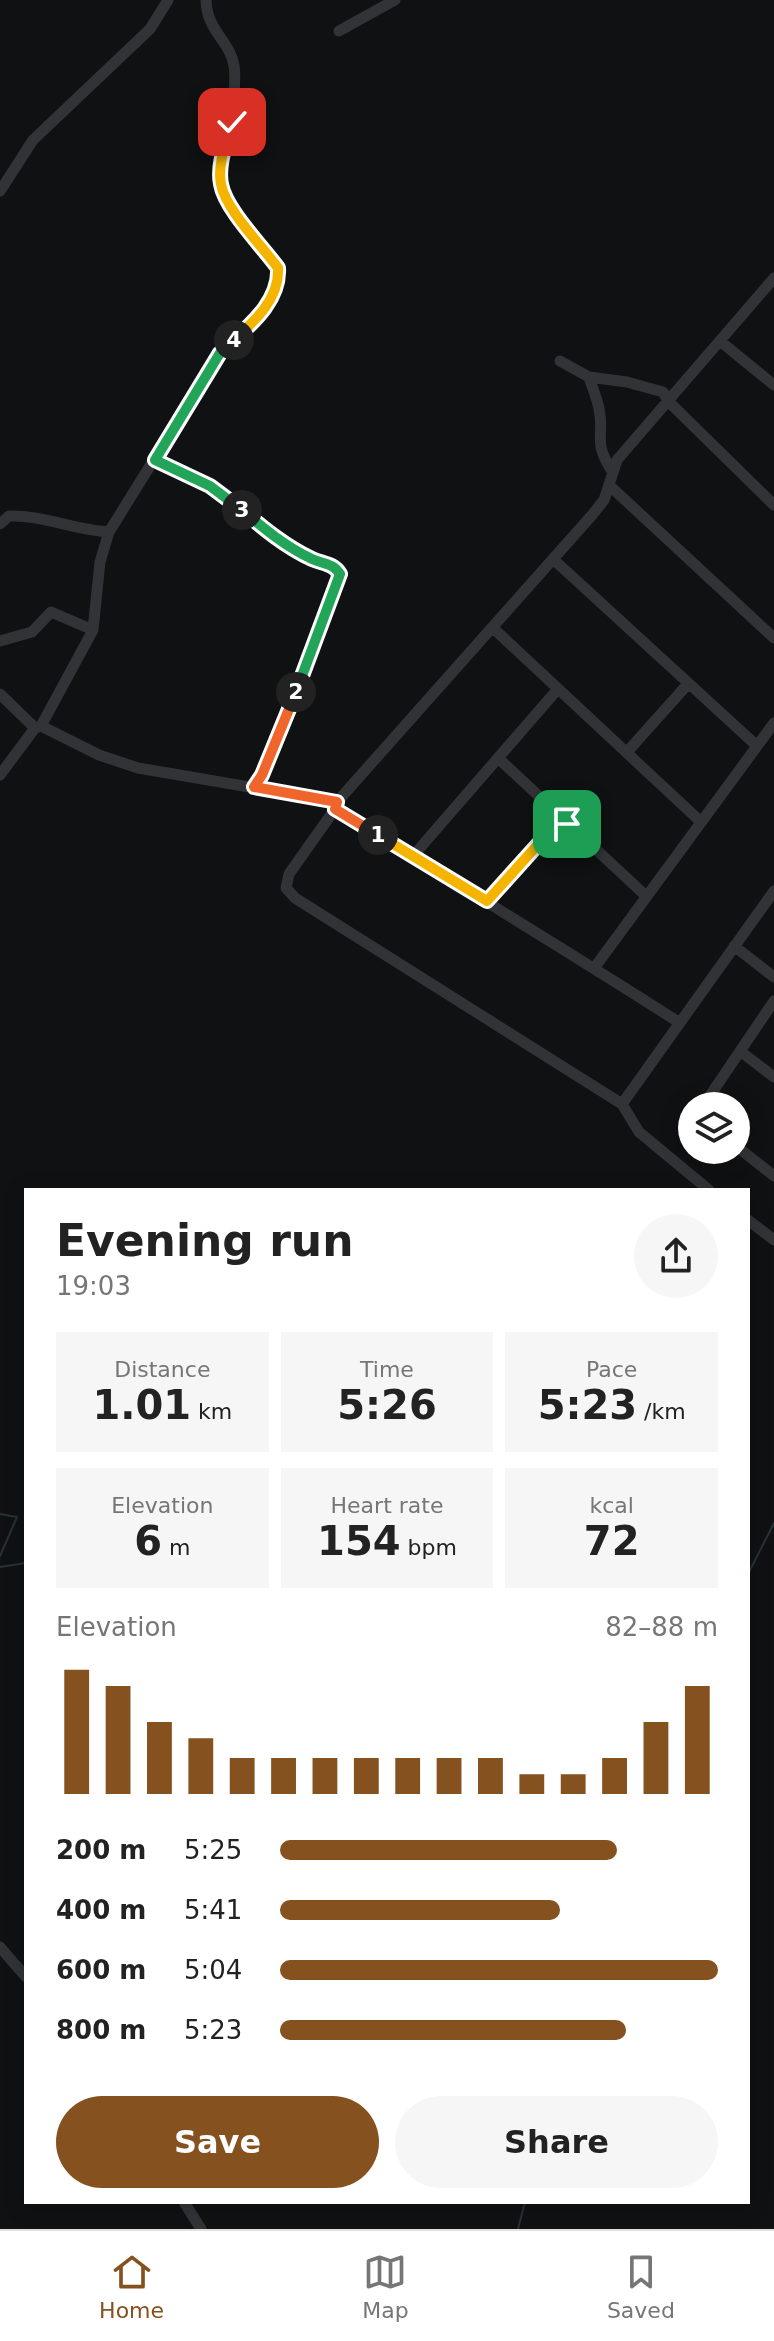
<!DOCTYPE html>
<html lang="en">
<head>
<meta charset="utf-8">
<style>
	:root { --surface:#fff; --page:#f6f6f6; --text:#222; --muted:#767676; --line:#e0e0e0; --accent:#85511f }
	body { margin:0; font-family:"DejaVu Sans",sans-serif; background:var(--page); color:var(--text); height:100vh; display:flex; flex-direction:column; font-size:30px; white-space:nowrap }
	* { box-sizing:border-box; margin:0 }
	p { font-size:26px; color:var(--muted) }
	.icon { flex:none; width:44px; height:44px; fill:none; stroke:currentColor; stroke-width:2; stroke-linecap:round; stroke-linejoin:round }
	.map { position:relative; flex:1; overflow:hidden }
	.details { position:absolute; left:24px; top:1188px; width:726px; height:1016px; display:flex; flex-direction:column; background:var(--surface); border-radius:0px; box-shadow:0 4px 20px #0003 }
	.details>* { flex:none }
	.buttons { position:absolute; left:678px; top:1092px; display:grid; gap:16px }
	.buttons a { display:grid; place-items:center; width:72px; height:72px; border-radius:50%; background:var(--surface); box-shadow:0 4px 20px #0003; font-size:40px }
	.pin { position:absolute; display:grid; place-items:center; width:68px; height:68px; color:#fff; margin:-34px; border-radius:16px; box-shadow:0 4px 12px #0006 }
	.km { position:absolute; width:40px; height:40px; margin:-20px; border-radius:50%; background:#222; color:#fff; font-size:22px; line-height:40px; text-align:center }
	.round { display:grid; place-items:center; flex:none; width:84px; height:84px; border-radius:42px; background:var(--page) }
	.head { display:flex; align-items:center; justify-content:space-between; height:136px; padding:0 32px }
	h1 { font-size:44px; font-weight:700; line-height:60px }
	.figures { display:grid; grid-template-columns:repeat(3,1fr); gap:12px; height:136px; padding:8px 32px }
	.figures div { display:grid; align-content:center; border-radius:0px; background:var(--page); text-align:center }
	.figures b { font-size:40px; font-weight:700 }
	.figures small { font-size:22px; font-weight:400 }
	.figures p { font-size:22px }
	.chart { height:224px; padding:16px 32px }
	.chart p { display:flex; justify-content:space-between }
	.chart svg { width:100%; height:144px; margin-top:8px; stroke:var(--accent); stroke-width:6 }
	.cta { display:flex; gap:16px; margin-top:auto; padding:16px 32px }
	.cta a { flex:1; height:92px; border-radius:48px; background:var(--accent); color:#fff; font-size:32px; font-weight:700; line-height:92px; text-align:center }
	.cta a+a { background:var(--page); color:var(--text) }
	ul { padding:0 32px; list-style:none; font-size:26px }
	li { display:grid; grid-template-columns:128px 96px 1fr; align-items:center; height:60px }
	li i { height:20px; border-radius:10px; background:var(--accent) }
	.tab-bar { display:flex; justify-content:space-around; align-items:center; height:112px; border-top:2px solid var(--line); background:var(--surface); font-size:22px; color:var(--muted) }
	.tab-bar a { display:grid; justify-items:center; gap:4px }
	.tab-bar .selected { color:var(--accent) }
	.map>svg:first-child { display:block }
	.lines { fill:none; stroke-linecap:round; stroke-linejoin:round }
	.stream { stroke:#263236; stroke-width:2 }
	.minor { stroke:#313337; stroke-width:11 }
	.split-1-casing { stroke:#fff; stroke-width:16 }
	.split-2-casing { stroke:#fff; stroke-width:16 }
	.split-3-casing { stroke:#fff; stroke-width:16 }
	.split-4-casing { stroke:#fff; stroke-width:16 }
	.split-5-casing { stroke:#fff; stroke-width:16 }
	.split-1 { stroke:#f5b400; stroke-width:10 }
	.split-2 { stroke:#f0652b; stroke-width:10 }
	.split-3 { stroke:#22a559; stroke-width:10 }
	.split-4 { stroke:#22a559; stroke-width:10 }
	.split-5 { stroke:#f5b400; stroke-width:10 }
</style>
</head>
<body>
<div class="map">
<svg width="774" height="2229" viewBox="0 0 774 2229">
	<rect width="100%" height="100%" fill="#101112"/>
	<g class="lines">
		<path class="stream" d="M0,1514L17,1517L0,1556
			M0,1567L26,1563
			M748,1574L774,1523
			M518,2229L525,2202"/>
		<path class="minor" d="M339,31L395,0
			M0,191L33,140L150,29L168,0
			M720,341L774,385
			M560,361L589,377L627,382L663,392L668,401L774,505
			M589,377C592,387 597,398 599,409C605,437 592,440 612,471
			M155,460L210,486L273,535L314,560L333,566L340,574L291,704L262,775L254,787
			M610,486L774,638
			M0,524L9,516C43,515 74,530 109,532
			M553,559L756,745
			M493,628L701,822
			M0,641L32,632L51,612L93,630
			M0,694L35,728L41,726L99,755L138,768L337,802
			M41,726L93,630L100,562L109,532L220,353L267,304L279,282L278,268C260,244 231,217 222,187C215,165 231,143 232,121C233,110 236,75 234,66C230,40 207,32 206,0
			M627,752L687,685
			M498,758L646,896
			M0,775L35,728
			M335,809C451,880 566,950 680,1023
			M413,856L557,690
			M487,901L560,820
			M734,946L774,977
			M595,967L774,723
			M740,1051L774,1077
			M622,1104L774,891
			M703,1106L774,1001
			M736,1146L774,1176
			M709,1190L639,1132L622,1104L295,898L286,888L289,874L335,809L337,802L593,514L604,500L617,460L774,278
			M748,1220L774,1240
			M0,1947L26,1977
			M184,2202L201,2229"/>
	</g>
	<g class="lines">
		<defs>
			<path id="split-1" d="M378,835L487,901L560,820L567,824"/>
			<path id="split-2" d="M296,692L262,775L254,787L337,802L335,809L378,835"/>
			<path id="split-3" d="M242,510C263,528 286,547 312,559C323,564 333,563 340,574L296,692"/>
			<path id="split-4" d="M234,340L220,353L155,460L210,486L242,510"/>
			<path id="split-5" d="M232,122C227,141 217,164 221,184C225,209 263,247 278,268C280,298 255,321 234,340"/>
		</defs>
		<use href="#split-1" class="split-1-casing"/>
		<use href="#split-2" class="split-2-casing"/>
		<use href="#split-3" class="split-3-casing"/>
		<use href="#split-4" class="split-4-casing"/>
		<use href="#split-5" class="split-5-casing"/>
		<use href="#split-1" class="split-1"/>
		<use href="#split-2" class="split-2"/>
		<use href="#split-3" class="split-3"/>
		<use href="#split-4" class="split-4"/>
		<use href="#split-5" class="split-5"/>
	</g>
</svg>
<div class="buttons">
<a><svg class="icon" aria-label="layers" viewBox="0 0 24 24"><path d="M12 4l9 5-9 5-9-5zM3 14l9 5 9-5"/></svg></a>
</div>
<div class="pin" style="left:567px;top:824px;background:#1e9e55"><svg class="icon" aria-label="arrive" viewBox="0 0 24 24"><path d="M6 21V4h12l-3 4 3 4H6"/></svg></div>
<div class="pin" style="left:232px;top:122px;background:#d93025"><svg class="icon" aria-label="check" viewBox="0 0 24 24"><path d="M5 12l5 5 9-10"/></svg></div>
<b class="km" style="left:378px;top:835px">1</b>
<b class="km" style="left:296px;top:692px">2</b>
<b class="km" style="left:242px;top:510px">3</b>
<b class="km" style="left:234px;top:340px">4</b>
<section class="details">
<div class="head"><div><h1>Evening run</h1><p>19:03</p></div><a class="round"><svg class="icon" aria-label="share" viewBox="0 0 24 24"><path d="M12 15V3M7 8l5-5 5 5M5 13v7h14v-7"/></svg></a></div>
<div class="figures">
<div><p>Distance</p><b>1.01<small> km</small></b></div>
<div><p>Time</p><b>5:26</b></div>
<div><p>Pace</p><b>5:23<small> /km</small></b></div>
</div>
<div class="figures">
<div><p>Elevation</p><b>6<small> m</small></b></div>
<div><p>Heart rate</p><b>154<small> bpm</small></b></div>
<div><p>kcal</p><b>72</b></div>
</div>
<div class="chart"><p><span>Elevation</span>82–88 m</p>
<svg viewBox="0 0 160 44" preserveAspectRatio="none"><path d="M5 44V6M15 44V11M25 44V22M35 44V27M45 44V33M55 44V33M65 44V33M75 44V33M85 44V33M95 44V33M105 44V33M115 44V38M125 44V38M135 44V33M145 44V22M155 44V11"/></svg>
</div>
<ul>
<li><b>200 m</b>5:25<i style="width:77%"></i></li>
<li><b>400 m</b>5:41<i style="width:64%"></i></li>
<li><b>600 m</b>5:04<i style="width:100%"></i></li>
<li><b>800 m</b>5:23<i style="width:79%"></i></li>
</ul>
<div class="cta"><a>Save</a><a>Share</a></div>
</section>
</div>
<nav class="tab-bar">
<a class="selected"><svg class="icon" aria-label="home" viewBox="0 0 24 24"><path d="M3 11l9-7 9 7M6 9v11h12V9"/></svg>Home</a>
<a><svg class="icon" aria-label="map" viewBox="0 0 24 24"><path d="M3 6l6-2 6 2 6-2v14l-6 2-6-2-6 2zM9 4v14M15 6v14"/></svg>Map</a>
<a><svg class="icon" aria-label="saved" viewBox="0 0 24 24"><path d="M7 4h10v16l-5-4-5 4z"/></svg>Saved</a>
</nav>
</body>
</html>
